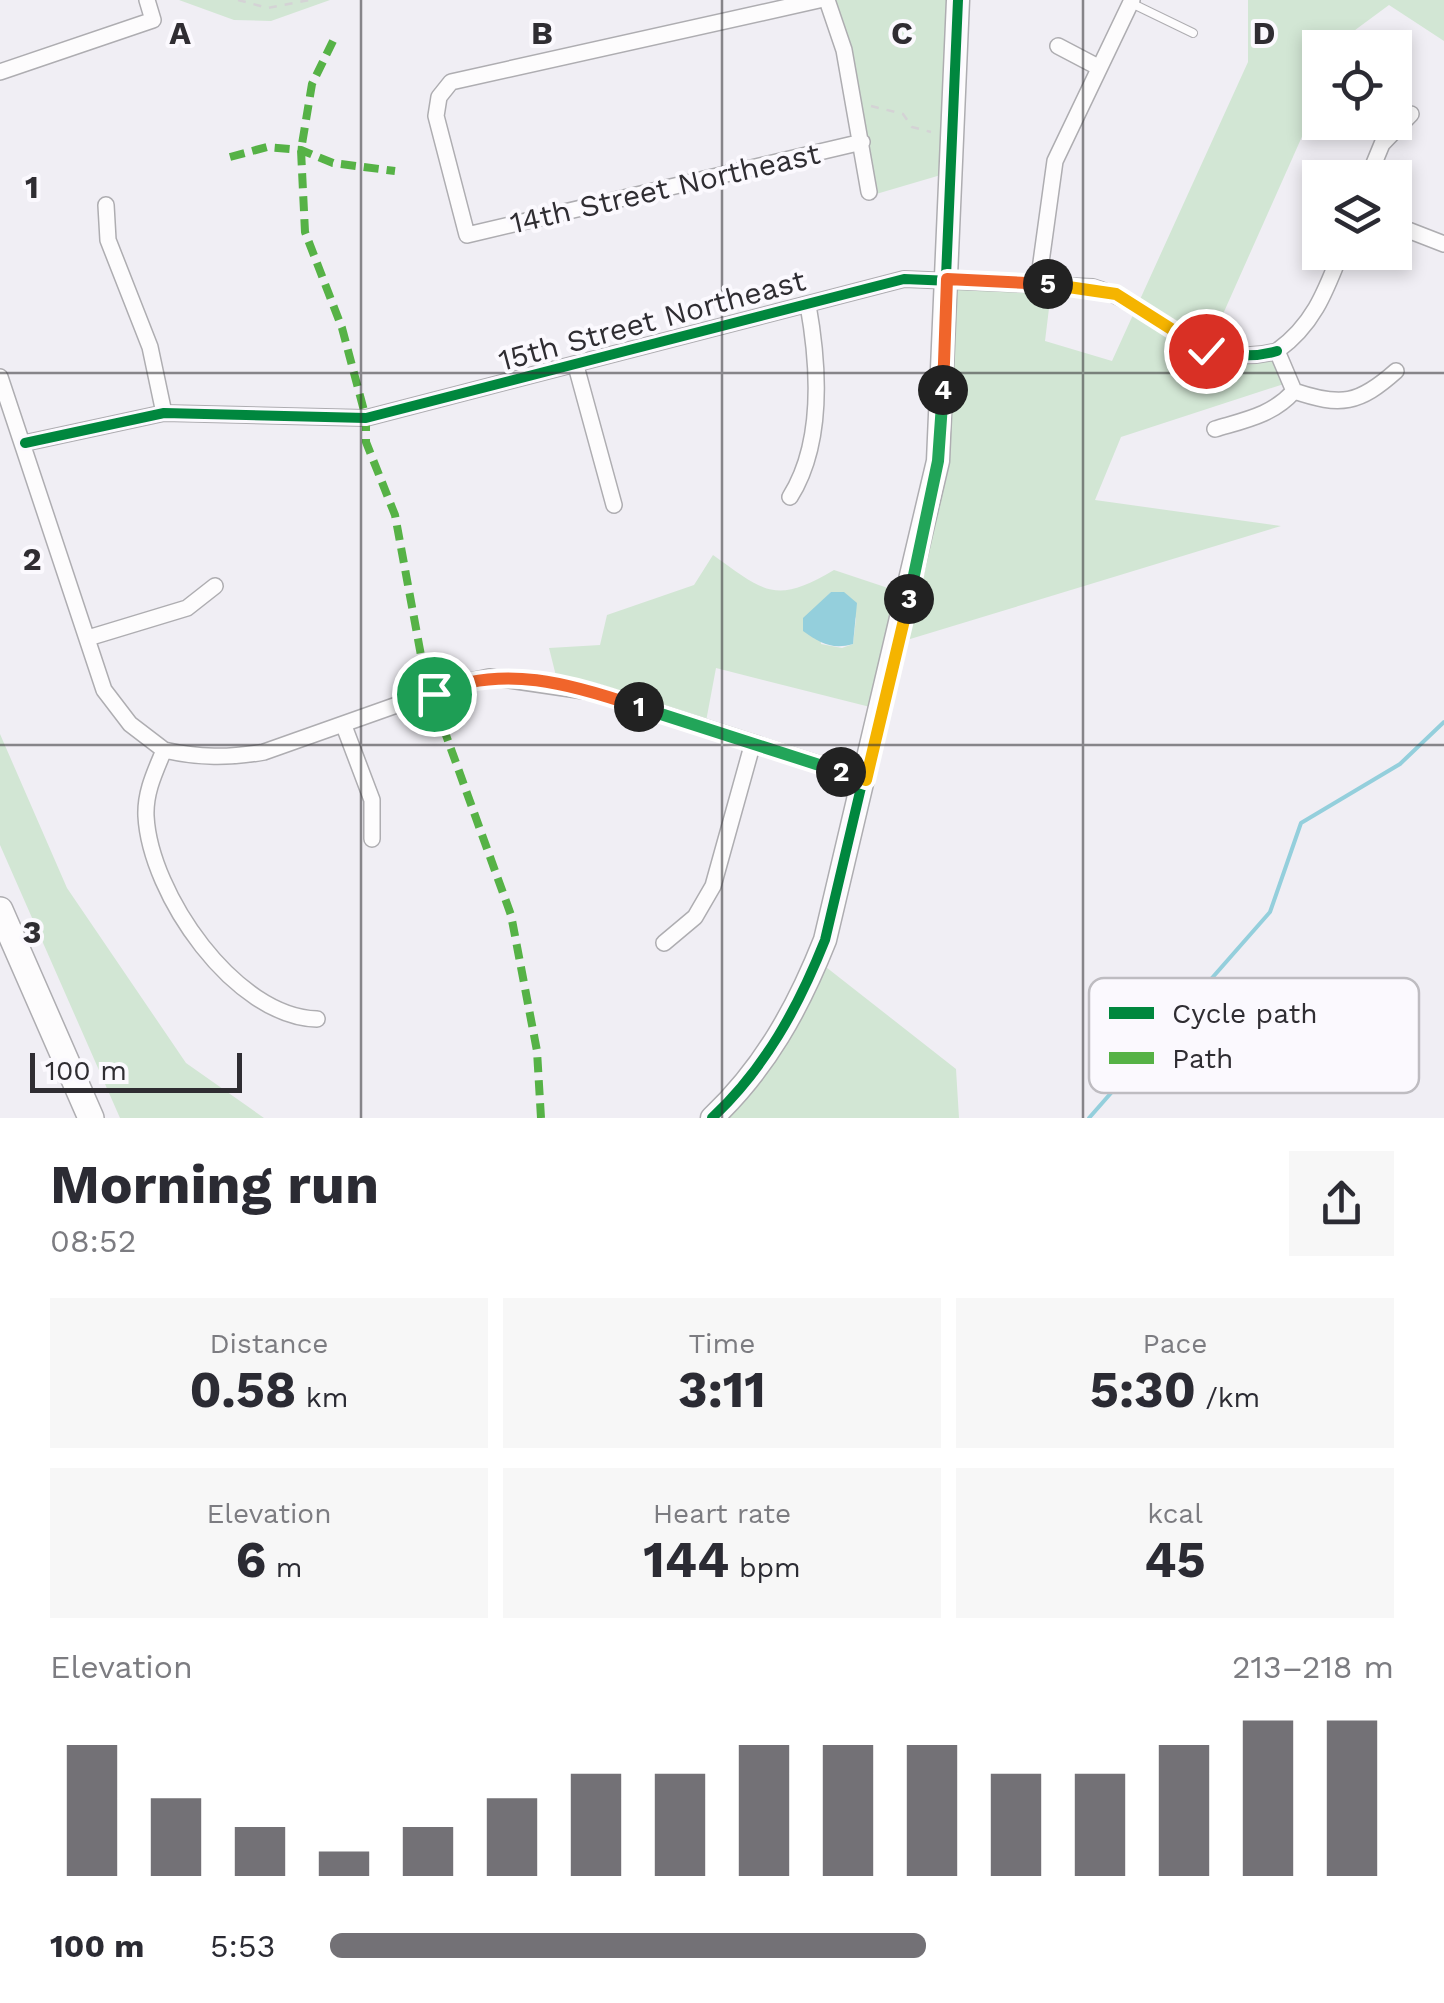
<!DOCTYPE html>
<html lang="en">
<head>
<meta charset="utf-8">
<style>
	:root { --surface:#fff; --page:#f7f7f7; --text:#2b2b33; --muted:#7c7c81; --accent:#737176 }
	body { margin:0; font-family:"Work Sans",sans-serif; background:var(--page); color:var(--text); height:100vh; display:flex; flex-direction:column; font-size:38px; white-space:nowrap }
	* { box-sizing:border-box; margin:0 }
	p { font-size:32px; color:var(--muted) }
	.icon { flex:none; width:55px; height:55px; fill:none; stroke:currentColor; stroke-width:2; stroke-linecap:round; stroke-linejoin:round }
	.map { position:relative; height:1118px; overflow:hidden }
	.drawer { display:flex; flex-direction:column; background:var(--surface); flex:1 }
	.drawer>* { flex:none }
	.buttons { position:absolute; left:1302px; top:30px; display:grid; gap:20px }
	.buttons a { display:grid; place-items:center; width:110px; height:110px; border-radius:0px; background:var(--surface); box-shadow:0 5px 15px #0003; font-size:50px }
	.scale { position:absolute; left:30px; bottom:25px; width:212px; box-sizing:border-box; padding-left:10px; border:5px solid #2f2d32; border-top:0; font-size:28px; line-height:35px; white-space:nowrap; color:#2f2d32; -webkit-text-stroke:8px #fbf9fe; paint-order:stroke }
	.pin { position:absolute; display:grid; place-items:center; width:85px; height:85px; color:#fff; margin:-42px; border:5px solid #fff; border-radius:50%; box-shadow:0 2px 10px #0007 }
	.km { position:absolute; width:50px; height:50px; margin:-25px; border-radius:50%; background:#222; color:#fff; font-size:28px; line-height:50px; text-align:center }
	.round { display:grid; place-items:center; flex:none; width:105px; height:105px; border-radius:0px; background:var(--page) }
	.head { display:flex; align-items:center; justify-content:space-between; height:170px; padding:0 50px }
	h1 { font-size:55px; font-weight:700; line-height:75px }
	.metrics { display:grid; grid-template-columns:repeat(3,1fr); gap:15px; height:170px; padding:10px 50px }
	.metrics div { display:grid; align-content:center; border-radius:0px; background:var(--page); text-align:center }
	.metrics b { font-size:50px; font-weight:700 }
	.metrics small { font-size:28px; font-weight:400 }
	.metrics p { font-size:28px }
	.chart { height:280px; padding:20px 50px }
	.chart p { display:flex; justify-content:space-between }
	.chart svg { width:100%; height:180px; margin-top:10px; stroke:var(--accent); stroke-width:6 }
	ul { padding:0 50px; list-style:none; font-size:32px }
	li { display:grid; grid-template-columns:160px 120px 1fr; align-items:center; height:75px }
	li i { height:25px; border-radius:12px; background:var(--accent) }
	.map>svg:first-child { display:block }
	.green { fill:#d2e6d4; fill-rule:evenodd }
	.water { fill:#94cfdc }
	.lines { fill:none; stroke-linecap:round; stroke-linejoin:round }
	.stream { stroke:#94cfdc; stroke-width:4 }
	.service-casing { stroke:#aeadb1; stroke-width:10 }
	.minor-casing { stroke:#aeadb1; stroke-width:18 }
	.secondary-casing { stroke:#aeadb1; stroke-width:25 }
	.primary-casing { stroke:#aeadb1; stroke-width:28 }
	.path { stroke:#d4d3d5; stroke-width:2.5; stroke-dasharray:8 8; stroke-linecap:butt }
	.service { stroke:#fdfcfd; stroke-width:8 }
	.minor { stroke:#fdfcfd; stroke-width:15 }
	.secondary { stroke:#fdfcfd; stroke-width:22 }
	.primary { stroke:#fdfcfd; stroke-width:25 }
	.quiet { stroke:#56b246; stroke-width:8; stroke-dasharray:15 8; stroke-linecap:butt }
	.cycleway-casing { stroke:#fbf9fe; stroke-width:16 }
	.cycleway { stroke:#00873e; stroke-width:10 }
	.split-1-casing { stroke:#fff; stroke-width:20 }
	.split-2-casing { stroke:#fff; stroke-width:20 }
	.split-3-casing { stroke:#fff; stroke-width:20 }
	.split-4-casing { stroke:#fff; stroke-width:20 }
	.split-5-casing { stroke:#fff; stroke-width:20 }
	.split-6-casing { stroke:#fff; stroke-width:20 }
	.split-1 { stroke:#f0652b; stroke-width:12 }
	.split-2 { stroke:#22a559; stroke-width:12 }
	.split-3 { stroke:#f5b400; stroke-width:12 }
	.split-4 { stroke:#22a559; stroke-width:12 }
	.split-5 { stroke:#f0652b; stroke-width:12 }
	.split-6 { stroke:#f5b400; stroke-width:12 }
	.grid { fill:none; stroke:#2f2d32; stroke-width:2.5; stroke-opacity:0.55 }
	.labels { text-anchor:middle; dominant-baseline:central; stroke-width:8; stroke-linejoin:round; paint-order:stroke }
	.street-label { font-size:30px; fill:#2f2d32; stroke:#fbf9fe }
	.key { fill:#fbf9fe; stroke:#bebcc1; stroke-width:2.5 }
	.key-label { font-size:28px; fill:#2f2d32 }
	.grid-label { font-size:32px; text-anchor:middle; font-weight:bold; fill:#2f2d32; stroke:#fbf9fe; stroke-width:8; stroke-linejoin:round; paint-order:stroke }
</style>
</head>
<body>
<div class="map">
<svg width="1444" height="1118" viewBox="0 0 1444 1118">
	<rect width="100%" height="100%" fill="#f0eef4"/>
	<path class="green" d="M179,0H330L271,21L234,20Z
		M827,0H958L951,172L866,197Z
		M1248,0H1444V41L1389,5L1347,36L1342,47L1320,48V96L1207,350L1277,351L1290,382L1121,437L1095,500L1281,526L897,643L882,710L716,668L704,732L557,680L549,648L600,645L607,615L694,585L713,555C765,592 775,605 834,570L909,595L929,512L947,279L1052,284L1045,341L1112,361L1248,62ZM831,592L856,618L853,644L842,648L821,644L818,606Z
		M0,734L67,888L186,1063L264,1118H120L0,845Z
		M817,960L956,1069L959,1118H712Z"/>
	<path class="water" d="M831,592H844L857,603L853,644C832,650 820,643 803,631V618Z"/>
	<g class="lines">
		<path class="stream" d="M1089,1118L1270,912L1301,823L1400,764L1444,722"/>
		<defs>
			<path id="service" d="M1131,3L1193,33"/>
			<path id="minor" d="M819,0L451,82L439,97L436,116L467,235L862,142
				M827,0L844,50L869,192
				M1058,46L1098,67
				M0,72L153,20L147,0
				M1368,178L1382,144L1411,114
				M106,205L108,240L150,347L164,413
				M1395,225L1444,244
				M1038,284L1055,161L1132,0
				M576,366L614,505
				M0,377L104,690L130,724L164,750C155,772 145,792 146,816C150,894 235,1017 317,1019
				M1294,391L1277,351C1313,325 1325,293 1341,252
				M1215,429C1245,420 1273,415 1294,391C1341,407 1359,404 1396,371
				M25,443L164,413L366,418L904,279L1093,287C1160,307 1201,373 1277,351
				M790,497C824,443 819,366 808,305
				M88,638L187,608L215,586
				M344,726L372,800V839
				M164,750C199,758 229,758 264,752L456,684L489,677L598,693L866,779
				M664,943L695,917L713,886L752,746"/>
			<path id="secondary" d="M712,1118C765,1068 798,1008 825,940L938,461L958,0"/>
			<path id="primary" d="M0,910L91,1118"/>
		</defs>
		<use href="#service" class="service-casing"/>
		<use href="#minor" class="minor-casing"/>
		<use href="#secondary" class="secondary-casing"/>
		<use href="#primary" class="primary-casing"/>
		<path class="path" d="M238,0L268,8L309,0
			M871,106L903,114L912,127L931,132"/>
		<use href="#service" class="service"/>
		<use href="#minor" class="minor"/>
		<use href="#secondary" class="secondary"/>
		<use href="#primary" class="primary"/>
		<path class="quiet" d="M333,41L312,84L301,150L305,232L342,328L366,418V442L395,515L425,677L511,915L537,1051L541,1118
			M230,157L267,147L301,150L333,163L395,171"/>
		<defs>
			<path id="cycleway" d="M25,443L164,413L366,418L904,279L1093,287C1160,307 1201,373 1277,351
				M712,1118C765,1068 798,1008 825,940L938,461L958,0"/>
		</defs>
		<use href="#cycleway" class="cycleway-casing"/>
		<use href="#cycleway" class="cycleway"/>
	</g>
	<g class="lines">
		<defs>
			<path id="split-1" d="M434,694C501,663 572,684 639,707"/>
			<path id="split-2" d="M639,707L841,772"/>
			<path id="split-3" d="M841,772L866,780L909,599"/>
			<path id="split-4" d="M909,599L938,461L943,390"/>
			<path id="split-5" d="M943,390L947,279L1048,284"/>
			<path id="split-6" d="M1048,284L1116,294L1206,351"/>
		</defs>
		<use href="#split-1" class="split-1-casing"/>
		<use href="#split-2" class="split-2-casing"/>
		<use href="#split-3" class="split-3-casing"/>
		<use href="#split-4" class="split-4-casing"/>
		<use href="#split-5" class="split-5-casing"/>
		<use href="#split-6" class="split-6-casing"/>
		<use href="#split-1" class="split-1"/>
		<use href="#split-2" class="split-2"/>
		<use href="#split-3" class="split-3"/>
		<use href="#split-4" class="split-4"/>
		<use href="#split-5" class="split-5"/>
		<use href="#split-6" class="split-6"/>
	</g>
	<path class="grid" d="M361,0V1118M722,0V1118M1083,0V1118M0,373H1444M0,745H1444"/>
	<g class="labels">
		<g class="street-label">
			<text transform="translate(665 188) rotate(-13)">14th Street Northeast</text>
			<text transform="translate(652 320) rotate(-15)">15th Street Northeast</text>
		</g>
	</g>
	<rect x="1089" y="978" width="330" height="115" rx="15" class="key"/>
	<rect x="1109" y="1007" width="45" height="12" fill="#00873e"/>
	<rect x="1109" y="1052" width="45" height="12" fill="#56b246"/>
	<g class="key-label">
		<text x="1172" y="1023">Cycle path</text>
		<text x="1172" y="1068">Path</text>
	</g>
	<g class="grid-label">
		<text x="180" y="44">A</text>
		<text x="542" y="44">B</text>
		<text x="902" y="44">C</text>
		<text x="1264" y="44">D</text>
		<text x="32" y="198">1</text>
		<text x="32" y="570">2</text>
		<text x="32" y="943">3</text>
	</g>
</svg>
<div class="buttons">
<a><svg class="icon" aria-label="locate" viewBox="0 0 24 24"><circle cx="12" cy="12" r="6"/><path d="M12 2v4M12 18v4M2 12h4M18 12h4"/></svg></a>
<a><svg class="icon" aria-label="layers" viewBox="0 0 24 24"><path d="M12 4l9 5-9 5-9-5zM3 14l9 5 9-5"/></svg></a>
</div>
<div class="scale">100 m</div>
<div class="pin" style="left:434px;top:694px;background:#1e9e55"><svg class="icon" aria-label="arrive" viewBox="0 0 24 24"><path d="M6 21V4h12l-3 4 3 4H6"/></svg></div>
<div class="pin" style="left:1206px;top:351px;background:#d93025"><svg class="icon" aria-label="check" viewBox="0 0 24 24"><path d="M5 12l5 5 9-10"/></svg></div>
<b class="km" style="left:639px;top:707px">1</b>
<b class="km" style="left:841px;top:772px">2</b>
<b class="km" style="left:909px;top:599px">3</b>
<b class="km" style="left:943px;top:390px">4</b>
<b class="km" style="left:1048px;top:284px">5</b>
</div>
<section class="drawer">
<div class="head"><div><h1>Morning run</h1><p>08:52</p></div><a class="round"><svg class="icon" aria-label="share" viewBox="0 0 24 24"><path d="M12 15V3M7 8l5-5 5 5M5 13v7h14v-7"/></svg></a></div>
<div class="metrics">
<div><p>Distance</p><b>0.58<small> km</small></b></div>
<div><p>Time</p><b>3:11</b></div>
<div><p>Pace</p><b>5:30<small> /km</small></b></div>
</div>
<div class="metrics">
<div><p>Elevation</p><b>6<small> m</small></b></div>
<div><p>Heart rate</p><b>144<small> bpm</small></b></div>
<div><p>kcal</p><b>45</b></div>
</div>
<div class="chart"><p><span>Elevation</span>213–218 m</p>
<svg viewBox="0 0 160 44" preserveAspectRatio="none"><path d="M5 44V12M15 44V25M25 44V32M35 44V38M45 44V32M55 44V25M65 44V19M75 44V19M85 44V12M95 44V12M105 44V12M115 44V19M125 44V19M135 44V12M145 44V6M155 44V6"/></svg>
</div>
<ul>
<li><b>100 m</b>5:53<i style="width:56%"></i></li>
</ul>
</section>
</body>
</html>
